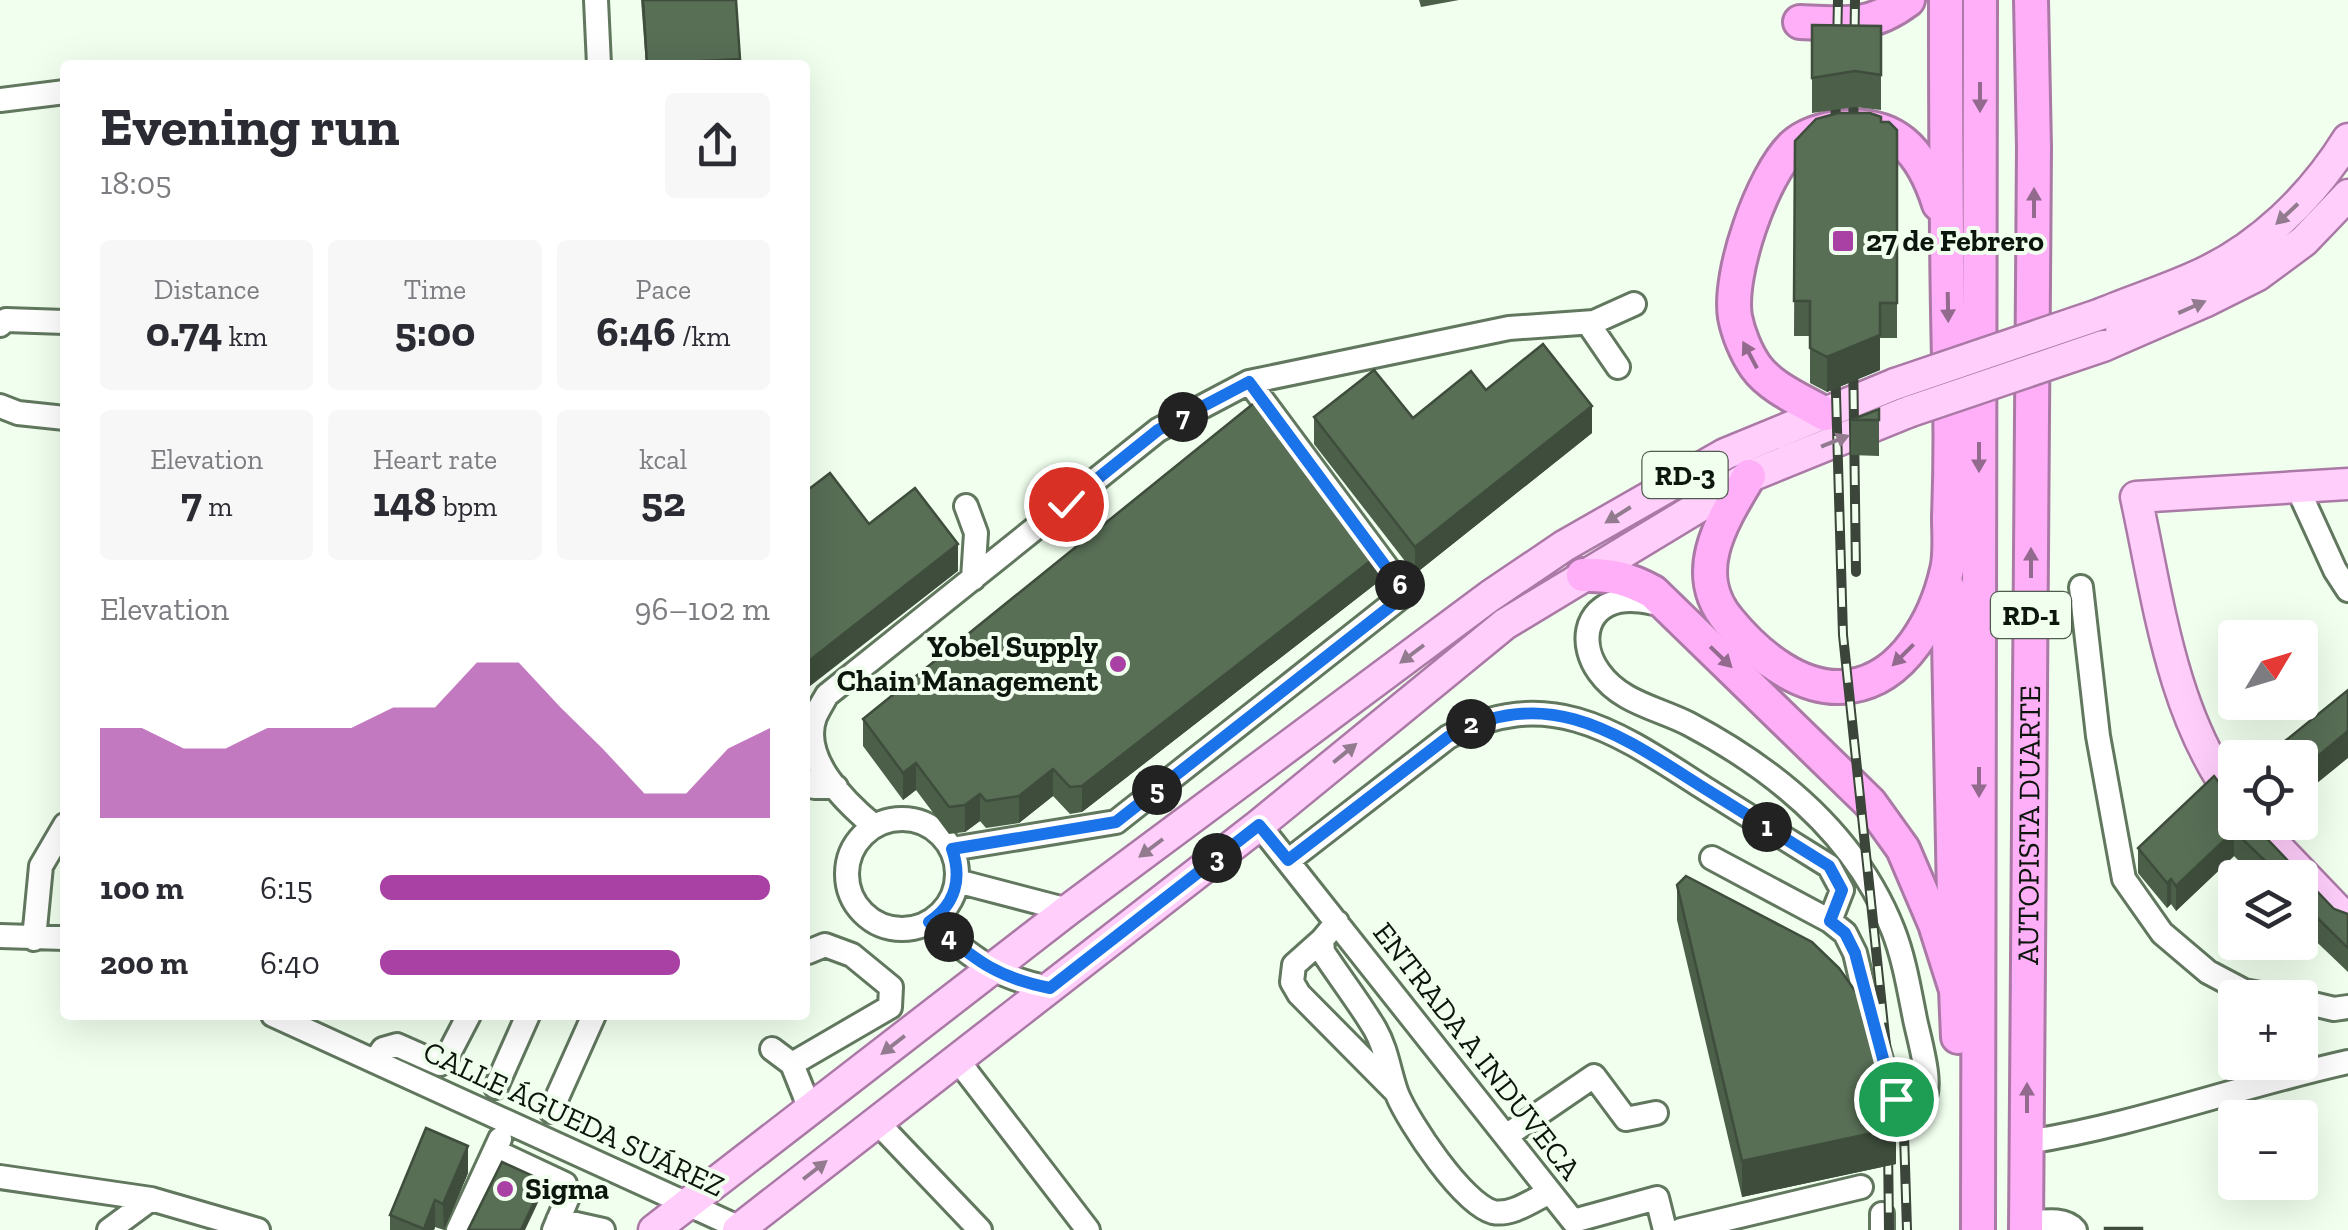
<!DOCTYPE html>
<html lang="en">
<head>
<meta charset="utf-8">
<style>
	:root { --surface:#fff; --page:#f7f7f7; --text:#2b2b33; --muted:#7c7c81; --accent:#a941a4 }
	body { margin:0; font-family:"Zilla Slab",serif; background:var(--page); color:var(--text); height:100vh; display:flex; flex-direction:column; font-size:38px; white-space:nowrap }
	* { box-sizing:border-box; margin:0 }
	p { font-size:32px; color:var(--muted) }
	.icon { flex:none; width:55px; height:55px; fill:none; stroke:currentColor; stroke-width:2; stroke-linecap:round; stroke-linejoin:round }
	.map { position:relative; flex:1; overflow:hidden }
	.sheet { position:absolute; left:60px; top:60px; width:750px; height:960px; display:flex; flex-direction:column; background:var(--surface); border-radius:10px; box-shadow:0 10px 40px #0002 }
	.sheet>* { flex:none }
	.needle { width:65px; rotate:52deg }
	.controls { position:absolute; left:2218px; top:620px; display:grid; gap:20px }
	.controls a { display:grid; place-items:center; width:100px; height:100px; border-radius:10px; background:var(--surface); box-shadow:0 10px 40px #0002; font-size:50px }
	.pin { position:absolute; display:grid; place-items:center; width:85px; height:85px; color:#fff; margin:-42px; border:5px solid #fff; border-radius:50%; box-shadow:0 2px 10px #0007 }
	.km { position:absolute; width:50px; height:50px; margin:-25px; border-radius:50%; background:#222; color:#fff; font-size:28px; line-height:50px; text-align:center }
	.round { display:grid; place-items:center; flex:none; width:105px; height:105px; border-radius:10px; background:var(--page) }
	.overview { display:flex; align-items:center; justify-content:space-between; height:170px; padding:0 40px }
	h1 { font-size:55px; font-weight:700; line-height:75px }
	.stats { display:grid; grid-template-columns:repeat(3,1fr); gap:15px; height:170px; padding:10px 40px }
	.stats div { display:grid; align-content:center; border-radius:10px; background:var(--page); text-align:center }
	.stats b { font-size:42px; font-weight:700 }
	.stats small { font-size:28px; font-weight:400 }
	.stats p { font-size:28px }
	.chart { height:280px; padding:20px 40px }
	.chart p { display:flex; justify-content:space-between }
	.chart svg { width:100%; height:180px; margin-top:10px; fill:var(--accent); opacity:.7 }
	ul { padding:0 40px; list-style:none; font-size:32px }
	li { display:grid; grid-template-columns:160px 120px 1fr; align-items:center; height:75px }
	li i { height:25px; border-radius:12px; background:var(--accent) }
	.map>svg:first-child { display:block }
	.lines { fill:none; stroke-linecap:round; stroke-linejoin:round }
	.minor-casing { stroke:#61775e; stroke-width:28 }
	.major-casing { stroke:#aa79a5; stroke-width:35 }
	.highway-casing { stroke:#aa79a5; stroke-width:38 }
	.minor { stroke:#fff; stroke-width:22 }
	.major { stroke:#ffcefb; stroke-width:30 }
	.highway { stroke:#ffaef8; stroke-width:32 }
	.rail-casing { stroke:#3b4539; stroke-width:10 }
	.rail { stroke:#f0ffee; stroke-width:6; stroke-dasharray:19; stroke-linecap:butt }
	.major-bridge-casing { stroke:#aa79a5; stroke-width:35; stroke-linecap:butt }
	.major-bridge { stroke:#ffcefb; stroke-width:30 }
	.wall { fill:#4c5f49 }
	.shaded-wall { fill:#3e4d3c }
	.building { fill:#586e55; stroke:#3e4d3c; stroke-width:2.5 }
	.oneway { fill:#926a8e }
	.oneway2 { fill:#927b8f }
	.route-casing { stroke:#fff; stroke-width:20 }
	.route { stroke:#1a73e8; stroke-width:12 }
	.poi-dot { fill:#a941a4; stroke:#f0ffee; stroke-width:4 }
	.labels { text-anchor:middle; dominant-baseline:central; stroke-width:8; stroke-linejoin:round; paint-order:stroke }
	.shield { fill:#f0ffee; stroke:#515c50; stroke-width:2.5 }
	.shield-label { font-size:28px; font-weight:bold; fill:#0d160c }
	.poi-label { font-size:30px; font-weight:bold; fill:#0d160c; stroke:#f0ffee; text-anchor:start }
	.street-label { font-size:30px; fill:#0d160c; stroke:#f0ffee }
</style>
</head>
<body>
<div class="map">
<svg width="2348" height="1230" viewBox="0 0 2348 1230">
	<rect width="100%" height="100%" fill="#f0ffee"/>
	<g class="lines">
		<defs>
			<path id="minor" d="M596,0L599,65
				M0,100L65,92
				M0,325L6,320L65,322
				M1618,367L1592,329L1594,322L1634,304
				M0,406L18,413L65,418
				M2297,487L2335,570L2348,590
				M966,506L976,533L973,579
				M2081,587L2098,736L2124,879L2162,933L2208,972L2244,991L2282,998
				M1664,605C1650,602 1634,598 1619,601C1583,609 1580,646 1599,672C1621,703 1658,708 1689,724C1776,770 1856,836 1893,930C1904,958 1909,989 1915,1019C1918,1035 1934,1087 1923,1100C1915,1108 1903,1107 1896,1099C1882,1081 1862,981 1855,953L1845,933L1830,921L1712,858
				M805,780L814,787H836
				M847 874a55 55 0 1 1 110 0a55 55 0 1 1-110 0Z
				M1259,825L1573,1221L1657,1198L1665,1230
				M874,826C845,802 800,758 815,717C818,710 823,702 827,695L1158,430L1249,382L1509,328L1594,322
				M952,849L1116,822L1406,593L1249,382
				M1288,861L1448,737C1549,682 1620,734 1704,788C1746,814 1788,840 1829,866L1842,890L1830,921
				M957,881L1068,910
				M929,922C973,957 993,977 1050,988
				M1337,922L1322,940L1323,952C1340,978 1359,1002 1375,1029C1387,1050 1389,1072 1397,1094C1409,1123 1463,1204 1493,1212C1512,1216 1533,1200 1550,1192
				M0,936L65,938
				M34,939L41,866L65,825
				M1322,940L1294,965L1292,982L1299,994L1396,1092
				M2300,1001L2334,1009L2348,1007
				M273,1015L740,1228
				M772,1049L792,1064L810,1109
				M956,1058L1088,1230
				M375,1061L383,1049L397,1045L440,1064L445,1061L469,1015
				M792,1064L890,1007L891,987L852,955L825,945L808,952
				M496,1087L528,1015
				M551,1111L594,1015
				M877,1122L980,1230
				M1506,1136L1594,1076L1626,1119L1656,1113
				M2027,1142C2136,1125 2240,1086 2348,1062
				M495,1151L565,1184L568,1197L554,1230
				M0,1177L151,1199L258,1230
				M558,1220L603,1230
				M2026,1223C2042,1222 2064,1217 2075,1230
				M109,1230L151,1199
				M458,1230L500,1139
				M1681,1230L1861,1187
				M1882,1230V1214"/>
			<path id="major" d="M2101,314C2132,301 2164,291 2195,277C2259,249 2312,197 2348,139
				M2103,346L2204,302L2258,275L2304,241L2348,195
				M2235,799C2171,714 2158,598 2136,497L2348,484
				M2253,822L2348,921
				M654,1230L1068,910L1490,596L1564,546L1725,454L1895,384
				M738,1230L1259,825L1505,624L1748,477L1908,412"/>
			<g id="highway">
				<path d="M1800,22C1845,24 1871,28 1908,0"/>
				<path d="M1825,414C1803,401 1771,388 1756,367C1746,353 1738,333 1735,317C1728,274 1762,176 1793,146C1805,135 1820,131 1835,128C1895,119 1922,151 1939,204"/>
				<path d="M1749,476C1722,521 1688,573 1729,621C1757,655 1803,694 1851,686C1904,678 1936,619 1947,570C1951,554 1949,534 1949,517C1951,464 1951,411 1949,358C1946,238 1946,119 1946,0"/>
				<path d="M1583,575C1611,574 1629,579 1653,592L1870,803L1903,849L1935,924L1956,990L1958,1037"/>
				<path d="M1948,588L1955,949"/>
				<path d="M1978,1230L1980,0"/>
				<path id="s1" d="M2026,1230L2034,148L2031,0"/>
			</g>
		</defs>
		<use href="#minor" class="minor-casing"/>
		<use href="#major" class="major-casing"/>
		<use href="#highway" class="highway-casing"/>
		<use href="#minor" class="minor"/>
		<use href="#major" class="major"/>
		<use href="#highway" class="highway"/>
		<defs>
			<path id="rail" d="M1835,140L1838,0
				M1853,142L1855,0
				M1853,352L1856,572
				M1835,360L1843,635L1887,1055L1889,1230
				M1902,1070L1907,1230"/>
		</defs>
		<use href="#rail" class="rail-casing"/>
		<use href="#rail" class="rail"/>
		<defs>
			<path id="major-bridge" d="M1895,384L2101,314
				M1908,412L2103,346"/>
		</defs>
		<use href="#major-bridge" class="major-bridge-casing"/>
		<use href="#major-bridge" class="major-bridge"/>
	</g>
	<path class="wall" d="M641,0H736L740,65H646Z
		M1419,0H1459L1421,7Z
		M1812,25L1881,26V110L1855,107L1812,113Z
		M1881,122L1897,130V338H1880V370L1827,392L1810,383V336H1794L1795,141Z
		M1486,390L1592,433L1415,574L1314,444V417L1413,418Z
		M1879,409V456L1851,455V420Z
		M1378,582L1082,812L1070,814L1053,796L1019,823L986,828L980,821L965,832L949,834L916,790L903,800L863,746V719Z
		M2214,776L2235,804V822H2251L2334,909L2348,914V972L2300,926V878H2256L2234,856L2176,911L2171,904L2167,908L2138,873V848Z
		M1677,885L1896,1164L1742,1197L1677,920Z
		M468,1173L444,1230L435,1227L434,1230H390V1215Z"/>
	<path class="shaded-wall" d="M1880,303V370L1827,392V357Z
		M1592,406V433L1415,574V547Z
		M958,544V571L805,690V664Z
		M1378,555V582L1082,812V786Z
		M2348,731V758L2300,797V771Z
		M916,763V790L903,800V773Z
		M1053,769V796L1019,823V796Z
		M980,794V821L965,832V805Z
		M2234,831V856L2176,911V886Z
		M2171,879V904L2167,908V883Z
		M1896,1128V1164L1742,1197V1161Z
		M468,1146V1173L444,1230L443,1204Z
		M544,1181V1190L525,1230H521Z
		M435,1200V1227L434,1230H424Z"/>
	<path class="building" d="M643,0H736L740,59L647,64Z
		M1812,25L1881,26V75L1855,71L1812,78Z
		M1838,113H1870L1881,117V122H1889L1897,130V303H1880V335L1827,357L1810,348V301H1794L1795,141L1816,119Z
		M1543,344L1592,406L1415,547L1314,417L1374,370L1413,418L1471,371L1486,390Z
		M1254,403L1378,555L1082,786L1070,787L1053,769L1019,796L986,801L980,794L965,805L949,807L916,763L903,773L863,719Z
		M1879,409V420H1851Z
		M830,473L869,524L915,488L958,544L805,664V492Z
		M2348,690V731L2300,771V758H2280L2274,750Z
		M2214,776L2235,804V822H2251L2334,909L2348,914V948L2300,901V878H2283L2234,831L2176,886L2171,879L2167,883L2138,848Z
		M1686,876L1812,942L1839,968L1858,995L1896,1128L1742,1161L1677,885Z
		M426,1128L468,1146L443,1204L435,1200L424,1229L390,1215Z
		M502,1162L544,1181L521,1230H468Z
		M2105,1228H2142V1230H2105Z"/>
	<defs><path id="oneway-solid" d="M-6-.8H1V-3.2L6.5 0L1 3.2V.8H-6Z" transform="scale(2.5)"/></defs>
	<g class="oneway">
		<use href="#oneway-solid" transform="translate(1980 97) rotate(90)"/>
		<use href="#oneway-solid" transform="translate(2034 203) rotate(-90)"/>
		<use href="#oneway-solid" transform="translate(1948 307) rotate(89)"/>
		<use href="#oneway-solid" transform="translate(1750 355) rotate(-118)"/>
		<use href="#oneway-solid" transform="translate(1979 457) rotate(90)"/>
		<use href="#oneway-solid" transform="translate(2031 563) rotate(-90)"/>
		<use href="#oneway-solid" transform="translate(1903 655) rotate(135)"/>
		<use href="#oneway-solid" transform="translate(1721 657) rotate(44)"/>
		<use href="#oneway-solid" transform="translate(1979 782) rotate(90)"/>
		<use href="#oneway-solid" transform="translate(2027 1098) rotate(-90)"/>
	</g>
	<g class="oneway2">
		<use href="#oneway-solid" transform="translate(2287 214) rotate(137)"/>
		<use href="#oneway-solid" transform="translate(2192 307) rotate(-24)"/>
		<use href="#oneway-solid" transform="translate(1835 441) rotate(-22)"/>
		<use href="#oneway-solid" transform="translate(1618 515) rotate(148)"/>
		<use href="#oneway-solid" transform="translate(1412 654) rotate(143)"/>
		<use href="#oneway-solid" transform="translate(1345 753) rotate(-39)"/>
		<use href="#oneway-solid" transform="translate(1151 848) rotate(143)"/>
		<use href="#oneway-solid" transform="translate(893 1045) rotate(142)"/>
		<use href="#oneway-solid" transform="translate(815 1170) rotate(-38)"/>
	</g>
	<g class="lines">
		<defs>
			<path id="route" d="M1066,504L1158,430L1249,382L1406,594L1116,822L952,849C962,878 956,904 929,922C973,957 993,977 1050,988L1259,825L1288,860L1448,737C1548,681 1620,735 1704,788C1746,814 1788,840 1829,866L1842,890L1830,921L1845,933L1855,953L1890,1085L1896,1099"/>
		</defs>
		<use href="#route" class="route-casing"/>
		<use href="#route" class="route"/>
	</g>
	<g class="poi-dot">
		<rect x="1831" y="229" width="24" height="24" rx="5"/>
		<circle cx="1118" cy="664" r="10"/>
		<circle cx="505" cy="1189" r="10"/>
	</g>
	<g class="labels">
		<g class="shield">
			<rect x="1642.5" y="452" width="85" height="46" rx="8"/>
			<rect x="1991" y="592" width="80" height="46" rx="8"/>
		</g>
		<g class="shield-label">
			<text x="1685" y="475">RD-3</text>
			<text x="2031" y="615">RD-1</text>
		</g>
		<g class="poi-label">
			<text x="1866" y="241">27 de Febrero</text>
			<text x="1098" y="647" text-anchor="end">Yobel Supply<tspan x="1098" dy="34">Chain Management</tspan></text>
			<text x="525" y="1189">Sigma</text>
		</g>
		<g class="street-label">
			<text stroke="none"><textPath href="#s1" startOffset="405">AUTOPISTA DUARTE</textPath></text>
			<text transform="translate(1477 1051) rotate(52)">ENTRADA A INDUVECA</text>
			<text transform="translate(574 1119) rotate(25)">CALLE ÁGUEDA SUÁREZ</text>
		</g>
	</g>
</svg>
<div class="controls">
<a><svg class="needle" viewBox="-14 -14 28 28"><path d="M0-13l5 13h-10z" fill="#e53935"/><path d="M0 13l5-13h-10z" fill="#7c7c81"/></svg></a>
<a><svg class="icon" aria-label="locate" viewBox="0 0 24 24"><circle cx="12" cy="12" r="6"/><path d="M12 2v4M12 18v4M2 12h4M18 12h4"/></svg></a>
<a><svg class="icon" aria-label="layers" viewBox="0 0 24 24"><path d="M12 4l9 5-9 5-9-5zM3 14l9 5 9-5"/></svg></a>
<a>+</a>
<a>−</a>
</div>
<div class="pin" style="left:1896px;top:1099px;background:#1e9e55"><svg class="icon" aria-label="arrive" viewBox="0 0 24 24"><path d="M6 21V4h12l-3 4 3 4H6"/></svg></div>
<div class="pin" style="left:1066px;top:504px;background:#d93025"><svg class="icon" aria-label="check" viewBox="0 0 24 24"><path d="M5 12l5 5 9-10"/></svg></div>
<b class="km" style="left:1767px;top:827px">1</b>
<b class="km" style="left:1471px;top:724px">2</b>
<b class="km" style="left:1217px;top:858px">3</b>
<b class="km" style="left:949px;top:937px">4</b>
<b class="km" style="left:1157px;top:790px">5</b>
<b class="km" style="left:1400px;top:585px">6</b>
<b class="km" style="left:1183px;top:417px">7</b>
<section class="sheet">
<div class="overview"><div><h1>Evening run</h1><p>18:05</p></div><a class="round"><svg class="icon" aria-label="share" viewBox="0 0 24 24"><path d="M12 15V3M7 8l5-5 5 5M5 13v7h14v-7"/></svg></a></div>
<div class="stats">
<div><p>Distance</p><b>0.74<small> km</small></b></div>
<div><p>Time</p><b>5:00</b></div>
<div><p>Pace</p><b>6:46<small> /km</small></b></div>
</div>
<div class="stats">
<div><p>Elevation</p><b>7<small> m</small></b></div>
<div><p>Heart rate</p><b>148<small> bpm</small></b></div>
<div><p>kcal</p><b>52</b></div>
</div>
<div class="chart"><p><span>Elevation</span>96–102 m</p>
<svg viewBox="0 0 160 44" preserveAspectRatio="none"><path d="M0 44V22L10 22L20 27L30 27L40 22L50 22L60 22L70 17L80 17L90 6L100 6L110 17L120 27L130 38L140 38L150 27L160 22V44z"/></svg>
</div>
<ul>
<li><b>100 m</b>6:15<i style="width:100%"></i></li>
<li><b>200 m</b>6:40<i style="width:77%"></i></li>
</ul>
</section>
</div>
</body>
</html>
